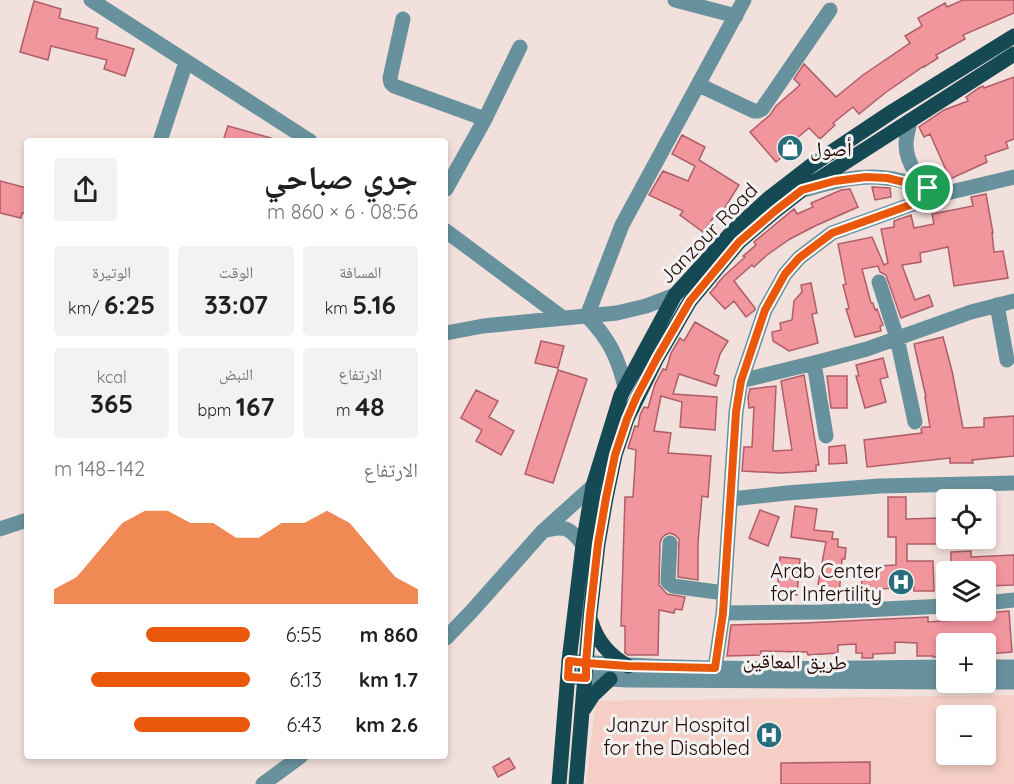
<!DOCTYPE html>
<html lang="ar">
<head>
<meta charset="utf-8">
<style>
	:root { --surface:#fff; --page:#f2f2f2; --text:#202124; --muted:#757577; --accent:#ea580c }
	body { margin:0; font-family:Quicksand,"Noto Naskh Arabic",sans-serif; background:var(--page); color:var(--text); direction:rtl; height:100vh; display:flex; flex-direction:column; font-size:22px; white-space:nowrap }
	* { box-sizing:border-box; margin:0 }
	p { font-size:20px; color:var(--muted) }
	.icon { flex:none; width:33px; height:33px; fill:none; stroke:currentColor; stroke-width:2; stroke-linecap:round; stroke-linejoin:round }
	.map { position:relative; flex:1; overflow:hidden; direction:ltr }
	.details { position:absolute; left:24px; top:138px; width:424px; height:621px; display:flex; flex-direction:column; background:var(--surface); border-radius:6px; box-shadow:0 3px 9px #0003; direction:rtl }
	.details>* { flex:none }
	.controls { position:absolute; left:936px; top:489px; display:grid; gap:12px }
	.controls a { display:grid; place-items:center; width:60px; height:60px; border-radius:6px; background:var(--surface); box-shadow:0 3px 9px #0003; font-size:30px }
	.pin { position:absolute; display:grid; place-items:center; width:51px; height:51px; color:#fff; margin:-26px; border:3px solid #fff; border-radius:50%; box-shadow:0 2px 6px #0007 }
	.round { display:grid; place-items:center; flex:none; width:63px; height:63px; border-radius:6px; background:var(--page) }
	.summary { display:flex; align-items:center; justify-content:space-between; height:102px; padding:0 30px }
	h1 { font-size:33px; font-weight:700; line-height:45px }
	.metrics { display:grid; grid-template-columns:repeat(3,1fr); gap:9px; height:102px; padding:6px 30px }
	.metrics div { display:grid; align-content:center; border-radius:6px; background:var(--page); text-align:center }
	.metrics b { font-size:26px; font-weight:700 }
	.metrics small { font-size:16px; font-weight:400 }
	.metrics p { font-size:16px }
	.chart { height:168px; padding:12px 30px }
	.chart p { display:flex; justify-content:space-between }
	.chart svg { width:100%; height:108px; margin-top:6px; fill:var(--accent); opacity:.7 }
	ul { padding:0 30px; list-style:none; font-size:20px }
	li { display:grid; grid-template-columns:96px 72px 1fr; align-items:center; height:45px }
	li i { height:15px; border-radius:8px; background:var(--accent) }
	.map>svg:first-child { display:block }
	.built { fill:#f5cfc5; fill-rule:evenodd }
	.building { fill:#f2969e; stroke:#ad5e66; stroke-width:1.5 }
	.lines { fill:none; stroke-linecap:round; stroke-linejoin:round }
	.minor { stroke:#67929d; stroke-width:15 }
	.major { stroke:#154954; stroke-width:15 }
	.route-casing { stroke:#fff; stroke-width:12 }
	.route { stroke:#ea580c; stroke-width:8 }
	.labels { text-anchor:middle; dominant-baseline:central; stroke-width:6; stroke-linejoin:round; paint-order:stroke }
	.poi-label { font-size:20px; fill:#240703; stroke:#f2f2f2; text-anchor:end }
	.street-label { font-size:20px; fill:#240703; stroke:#f2f2f2 }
</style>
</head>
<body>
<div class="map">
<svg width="1014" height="784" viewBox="0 0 1014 784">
	<rect width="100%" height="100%" fill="#f2e0dc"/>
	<path class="built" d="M1014,695V784H586L596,701ZM946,716H986V754H946Z"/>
	<path class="building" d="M963,0H1014V13L963,35L965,39L936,55L938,58L924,67V66L885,93L859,114L853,107L833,123L835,125L820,139L809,128L791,143L794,147L776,162L750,132L770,115L776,106L800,85L794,79L804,64L836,97L863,75L910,43L905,36L922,26L918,18L945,3L947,7Z
		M34,1L61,9L59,18L98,28L96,38L134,49L125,76L104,69L107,60L51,46L48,60L20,52Z
		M1014,77V139L1006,142L1008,148L985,156L987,162L950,179L930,134L924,137L919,127L944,110L968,101L966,97L979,88L983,86L984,88Z
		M228,126L271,138L270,141H223Z
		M682,135L705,147L699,160L739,185L719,217L716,214L703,232L680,215L683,211L649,195L663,171L688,181L695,166L672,154Z
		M0,181L27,188V214L22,213L21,218L0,213Z
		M872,187L890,188L891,197L875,200Z
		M850,189L858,207L815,226L790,239L767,255L754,267L752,265L734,281L755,308V310L746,317L734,301L725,309L710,293L717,285V284L724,276L745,257L743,256L756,245L754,242L794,209L797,214L813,207L811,203L841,190Z
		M986,194L993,233H992L994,252L1003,251L1008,278L954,286L948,247L920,253L921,262L902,265L915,300L929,295L933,306L901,318L886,275L880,272L878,266L862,269L871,303H873L875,310L877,309L883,325L880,326L881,331L855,337L846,309L849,308L843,285L846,284L838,244L872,237L884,265L888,263L881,229L894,227V221L911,215L914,228L934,224L932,214L973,206L971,197Z
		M811,283L817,313L812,314L818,343L789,351L773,341L772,332L781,330L780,323L792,320L794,301L802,292L801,285Z
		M695,322L728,341L720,354L714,374L719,376L716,386L679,374L673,394L717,397L715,430L680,427L682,402L661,396L654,431L671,433L668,453L711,456L708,497L702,496L698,543V580L678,577L679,539L675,535L670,533L665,535L662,538L660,543L659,585L667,594L685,597L682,610L675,609L674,613L659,610L658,655H628L625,653V626H621L625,497H633L636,450L628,448L635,426L638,427L640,415L644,407L648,408L655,384L663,369L666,370L671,353L680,338L684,341Z
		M943,337L952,371L963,428L984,427V418L1014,416V456L972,460L973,463H950V458L867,467L864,440L922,433L921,429L923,427H930L925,397H926L914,344Z
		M541,341L564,346L558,368L535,363Z
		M883,358L888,377L880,379L886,402L865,408L856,376H859L856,365Z
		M558,370L587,379L553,483L525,474Z
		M804,375L819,465H816V471L781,473L742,471L744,447H752L754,407L749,408L748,397L750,389L776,386L773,451L792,450L781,381Z
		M827,376H847V408H831Z
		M476,390L498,401L489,417L514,431L501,455L476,441L482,430L461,418Z
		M845,445L847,463L829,464V447Z
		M888,497H906V519L941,518V544H907V561H933L934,591H914V587L862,590L861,567L896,565V537H888Z
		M795,506L817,509L814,530L833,532L832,539H838V547L846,548L845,559H842L839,596L818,584L826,542L791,537Z
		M760,510L779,517L768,546L749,538Z
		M971,551V557L1014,555V585L986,586V572H951V552Z
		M780,557L800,559L797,595L777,593Z
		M1009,611L1012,652L986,654V644H946V657H933V656H917V643L895,642V653L873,654V658H862V653H856V644L838,645V653L808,655L807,652L761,651V655L727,656L731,625L805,623L928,617V622L973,619V614Z
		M509,758L515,768L498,777L493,767Z
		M870,762V784H781V763Z"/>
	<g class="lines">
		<path class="minor" d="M91,0L310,141
			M675,0L736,16
			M403,19L390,78L391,83L394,86L485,119
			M699,85L754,111H758L762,109L830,10
			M910,121C909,128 906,137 906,144C906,165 922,183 938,195L1014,177
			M160,141L186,62
			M446,189L485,119L520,47
			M807,189C833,182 860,174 886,178C900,179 914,184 928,188
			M446,231L563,318
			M879,282L897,338L915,422
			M997,305L1007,360
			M587,316L622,225L744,0
			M587,316C609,339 618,357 625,387
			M446,333L483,326L617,313L646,306L675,295
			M814,363L826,436
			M741,381L814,363L867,349L971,312L1014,301
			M731,499L787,493L880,486L1014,483
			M0,529L27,520
			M543,531C564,525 570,527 583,545
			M670,543L668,582L673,586L724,593
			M986,603L1014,600
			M723,613L822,612L946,606
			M446,638L471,612L543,531L593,486
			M569,661C695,672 821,668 946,667
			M986,667H1014
			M715,668L723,613L736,412L741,381L765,310L785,274L799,258L832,233L938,195
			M568,677L628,680L949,682
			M986,682H1014
			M263,784L301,756"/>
		<path class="major" d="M591,621C597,642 610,656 628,666
			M584,709L593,695L610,679
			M559,784L569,661L583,545L593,486L621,395L675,295L733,231L768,199L812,165L893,111L1014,36
			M576,784L590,615L598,544L606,498L615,455L627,419L657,358L690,301L739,242L775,211L802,190L1014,54"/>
	</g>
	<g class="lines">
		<defs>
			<path id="route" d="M928,188L887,178L866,177L835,181L802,190L775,211L739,242L690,301L657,358L636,398L627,419L615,455L606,498L598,544L590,615L586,663L569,661L568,677L586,678V663L628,666L715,668L723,613L736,412L741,381L765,310L785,274L799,258L832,233L938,195L928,188"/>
		</defs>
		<use href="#route" class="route-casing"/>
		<use href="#route" class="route"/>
	</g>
	<defs>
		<symbol id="shop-disc" viewBox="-11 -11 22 22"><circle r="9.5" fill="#276d7c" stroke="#f2f2f2"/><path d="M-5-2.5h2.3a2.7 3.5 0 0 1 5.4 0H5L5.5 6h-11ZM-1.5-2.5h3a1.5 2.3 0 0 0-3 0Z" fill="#fff"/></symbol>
		<symbol id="hospital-disc" viewBox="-11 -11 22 22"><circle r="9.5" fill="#276d7c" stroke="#f2f2f2"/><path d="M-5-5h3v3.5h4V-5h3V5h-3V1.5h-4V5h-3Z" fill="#fff"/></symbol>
	</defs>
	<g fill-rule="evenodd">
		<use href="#shop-disc" x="775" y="133" width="30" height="30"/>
		<use href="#hospital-disc" x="886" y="567" width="30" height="30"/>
		<use href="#hospital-disc" x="754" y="720" width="30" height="30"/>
	</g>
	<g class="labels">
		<g class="poi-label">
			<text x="810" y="148" text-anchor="start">أصول</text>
			<text x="882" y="570">Arab Center<tspan x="882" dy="23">for Infertility</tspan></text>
			<text x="750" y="724">Janzur Hospital<tspan x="750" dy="23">for the Disabled</tspan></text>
		</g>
		<g class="street-label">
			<text transform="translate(708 233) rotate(-46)">Janzour Road</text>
			<text transform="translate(795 661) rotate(1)">طريق المعاقين</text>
		</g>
	</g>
</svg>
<div class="controls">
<a><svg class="icon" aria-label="locate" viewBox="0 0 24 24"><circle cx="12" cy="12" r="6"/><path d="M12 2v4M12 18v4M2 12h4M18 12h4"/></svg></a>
<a><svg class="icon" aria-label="layers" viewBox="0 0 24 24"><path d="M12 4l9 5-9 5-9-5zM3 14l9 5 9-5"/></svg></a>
<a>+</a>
<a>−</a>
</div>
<div class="pin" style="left:928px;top:188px;background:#1e9e55"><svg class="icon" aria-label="arrive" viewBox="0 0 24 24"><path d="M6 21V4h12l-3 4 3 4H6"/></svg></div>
<section class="details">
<div class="summary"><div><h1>جري صباحي</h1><p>08:56 · 6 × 860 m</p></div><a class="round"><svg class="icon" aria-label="share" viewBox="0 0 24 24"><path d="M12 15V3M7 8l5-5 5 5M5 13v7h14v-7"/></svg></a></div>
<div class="metrics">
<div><p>المسافة</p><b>5.16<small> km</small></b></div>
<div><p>الوقت</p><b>33:07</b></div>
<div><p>الوتيرة</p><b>6:25<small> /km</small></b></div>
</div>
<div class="metrics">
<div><p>الارتفاع</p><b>48<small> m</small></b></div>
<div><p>النبض</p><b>167<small> bpm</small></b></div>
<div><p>kcal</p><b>365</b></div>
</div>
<div class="chart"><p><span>الارتفاع</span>142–148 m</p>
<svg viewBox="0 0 160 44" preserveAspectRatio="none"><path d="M0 44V38L10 33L20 22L30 11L40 6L50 6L60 11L70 11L80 17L90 17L100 11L110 11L120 6L130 11L140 22L150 33L160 38V44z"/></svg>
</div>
<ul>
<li><b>860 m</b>6:55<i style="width:53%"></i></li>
<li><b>1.7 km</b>6:13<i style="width:81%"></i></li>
<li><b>2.6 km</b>6:43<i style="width:59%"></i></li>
</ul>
</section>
</div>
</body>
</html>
